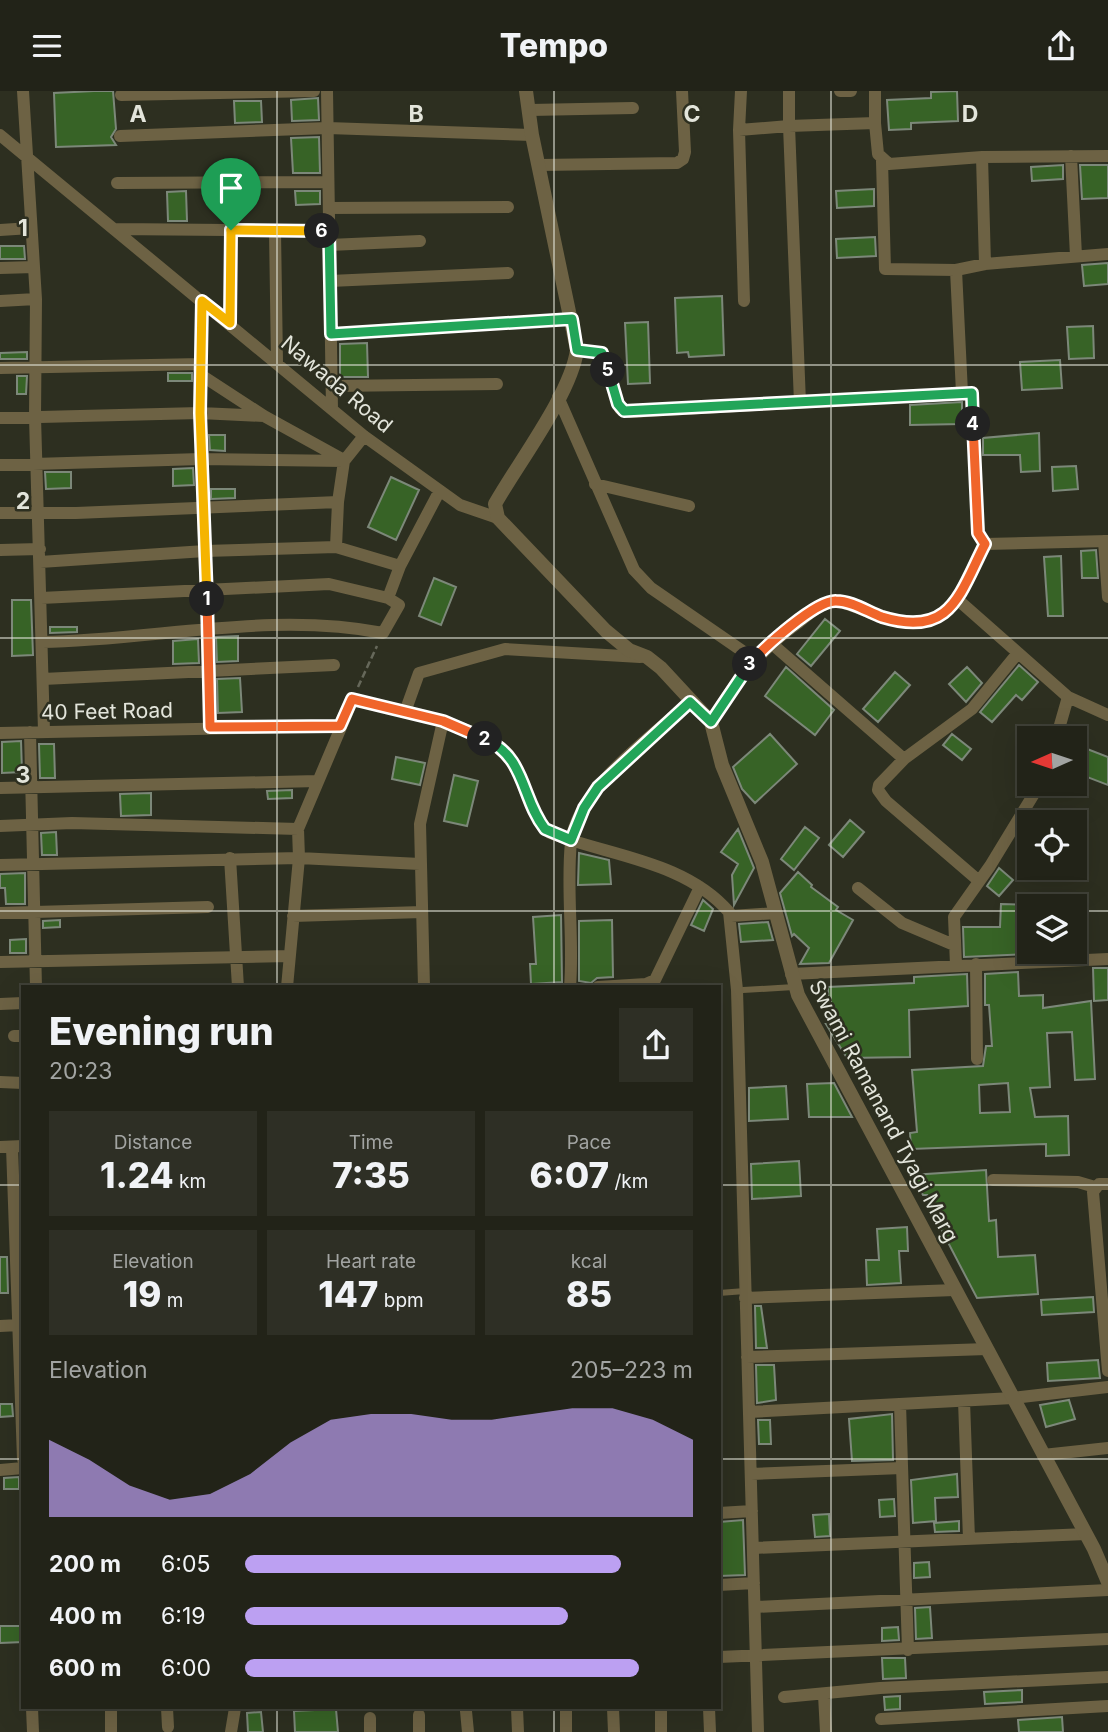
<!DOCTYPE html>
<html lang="en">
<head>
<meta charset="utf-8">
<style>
	:root { --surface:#222318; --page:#2e2f25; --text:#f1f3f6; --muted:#a2a4a2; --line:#3f4037; --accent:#bca0f2 }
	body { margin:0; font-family:Inter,sans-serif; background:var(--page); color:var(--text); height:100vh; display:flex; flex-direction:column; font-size:26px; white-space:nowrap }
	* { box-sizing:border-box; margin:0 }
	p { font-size:23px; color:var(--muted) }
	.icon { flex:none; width:38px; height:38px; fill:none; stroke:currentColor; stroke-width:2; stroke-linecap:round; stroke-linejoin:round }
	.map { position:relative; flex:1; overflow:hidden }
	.sheet { position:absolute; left:21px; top:894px; width:700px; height:724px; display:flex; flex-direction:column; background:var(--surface); border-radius:0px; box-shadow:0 7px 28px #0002,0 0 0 2px var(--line) }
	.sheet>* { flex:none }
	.needle { width:46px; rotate:267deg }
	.tools { position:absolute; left:1017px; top:635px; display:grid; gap:14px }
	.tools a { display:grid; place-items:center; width:70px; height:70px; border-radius:0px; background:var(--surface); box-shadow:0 7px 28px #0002,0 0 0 2px var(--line); font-size:35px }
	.pin { position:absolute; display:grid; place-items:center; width:60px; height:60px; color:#fff; margin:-72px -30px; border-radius:50% 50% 50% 0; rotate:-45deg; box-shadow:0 0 7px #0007 }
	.pin .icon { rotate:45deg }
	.km { position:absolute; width:35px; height:35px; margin:-18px; border-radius:50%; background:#222; color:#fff; font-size:19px; line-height:35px; text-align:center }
	.round { display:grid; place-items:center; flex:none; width:74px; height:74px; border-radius:0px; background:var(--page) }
	.summary { display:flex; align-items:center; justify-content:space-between; height:119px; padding:0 28px }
	h1 { font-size:38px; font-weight:800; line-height:52px }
	.metrics { display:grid; grid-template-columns:repeat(3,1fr); gap:10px; height:119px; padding:7px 28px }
	.metrics div { display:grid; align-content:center; border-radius:0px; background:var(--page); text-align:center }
	.metrics b { font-size:35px; font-weight:800 }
	.metrics small { font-size:19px; font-weight:400 }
	.metrics p { font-size:19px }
	.chart { height:196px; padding:14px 28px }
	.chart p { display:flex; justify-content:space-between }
	.chart svg { width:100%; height:126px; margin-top:7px; fill:var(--accent); opacity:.7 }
	ul { padding:0 28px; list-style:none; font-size:23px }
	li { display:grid; grid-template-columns:112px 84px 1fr; align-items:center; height:52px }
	li i { height:18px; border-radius:9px; background:var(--accent) }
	header { display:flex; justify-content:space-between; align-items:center; height:91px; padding:0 28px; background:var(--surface); font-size:32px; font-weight:800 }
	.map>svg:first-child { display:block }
	.building { fill:#376326; stroke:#7c8879; stroke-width:2; fill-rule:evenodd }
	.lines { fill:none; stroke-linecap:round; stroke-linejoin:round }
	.path { stroke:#66685a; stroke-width:2.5; stroke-dasharray:7 3.5; stroke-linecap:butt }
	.service { stroke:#6d6244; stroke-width:6 }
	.minor { stroke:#6d6244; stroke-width:12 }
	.tertiary { stroke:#6d6244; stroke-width:14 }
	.split-1-casing { stroke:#fff; stroke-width:14 }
	.split-2-casing { stroke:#fff; stroke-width:14 }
	.split-3-casing { stroke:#fff; stroke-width:14 }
	.split-4-casing { stroke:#fff; stroke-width:14 }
	.split-5-casing { stroke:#fff; stroke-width:14 }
	.split-6-casing { stroke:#fff; stroke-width:14 }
	.split-7-casing { stroke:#fff; stroke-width:14 }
	.split-1 { stroke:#f5b400; stroke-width:9 }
	.split-2 { stroke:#f0652b; stroke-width:9 }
	.split-3 { stroke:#22a559; stroke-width:9 }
	.split-4 { stroke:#f0652b; stroke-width:9 }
	.split-5 { stroke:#22a559; stroke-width:9 }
	.split-6 { stroke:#22a559; stroke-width:9 }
	.split-7 { stroke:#f5b400; stroke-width:9 }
	.grid { fill:none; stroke:#e3e5db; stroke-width:2; stroke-opacity:0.55 }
	.labels { text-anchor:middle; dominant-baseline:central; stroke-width:5; stroke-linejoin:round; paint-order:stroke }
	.street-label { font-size:21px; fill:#e3e5db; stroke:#2d2f20 }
	.grid-label { font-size:23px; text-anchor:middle; font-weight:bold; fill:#e3e5db; stroke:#2d2f20; stroke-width:5; stroke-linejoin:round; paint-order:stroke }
</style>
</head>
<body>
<header><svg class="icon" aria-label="menu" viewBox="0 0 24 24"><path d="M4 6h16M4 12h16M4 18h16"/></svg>Tempo<svg class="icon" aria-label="share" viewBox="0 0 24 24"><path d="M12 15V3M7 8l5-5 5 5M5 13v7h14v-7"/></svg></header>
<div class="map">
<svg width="1108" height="1641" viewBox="0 0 1108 1641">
	<rect width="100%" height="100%" fill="#2d2f20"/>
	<path class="building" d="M94,0H113L116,38L111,46L116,54L56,56L54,2Z
		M957,0L958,30L911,32V38L889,39L887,9L931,7V1Z
		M318,7L319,29L292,30L291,9Z
		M234,10H261L262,31L235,32Z
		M319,46L320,82H293L291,47Z
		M1063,74V88L1032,90L1031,76Z
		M1080,74H1108V107L1082,108Z
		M874,98V115L837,117L836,100Z
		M186,100L187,130H168L167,101Z
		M295,100H320V113L296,114Z
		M875,146L876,165L837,167L836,148Z
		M0,155H24L25,168H0Z
		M1108,172V193L1084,195L1082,174Z
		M722,205L724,264L689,266L688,261L677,262L675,207Z
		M648,231L650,292L628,293L625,232Z
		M1093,235L1094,267L1069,268L1067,236Z
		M367,252L368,286H340V253Z
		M27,261V268H0V262Z
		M1060,269L1062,297L1022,299L1020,271Z
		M168,282H192V290H168Z
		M17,285H27L26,303H17Z
		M962,311V333L910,334V314Z
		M1039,342L1040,380L1021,381L1020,364H983V347Z
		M209,344H225V360L210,359Z
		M1076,375L1078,398L1053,400L1052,376Z
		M193,377L194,394L173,395V378Z
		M45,381H71V397L46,398Z
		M391,386L419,399L396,449L368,436Z
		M211,398H235V407L211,408Z
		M1096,459L1098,487H1082L1081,460Z
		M1061,465L1063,525H1048L1044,466Z
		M434,487L456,496L441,534L419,525Z
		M12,509H31L33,564L12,565Z
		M825,528L840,540L811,575L797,563Z
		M50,536H77V541L50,542Z
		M238,545V570L217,571L216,546Z
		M198,548L199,572L173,573V550Z
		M1019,574L1038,591L1022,609L1016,604L992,631L980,621Z
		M786,576L834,619L815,644L765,605Z
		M967,576L982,592L966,611L949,593Z
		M895,581L910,594L878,631L863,618Z
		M240,587L242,621L218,622L217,588Z
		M770,643L797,673L755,712L742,698L733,676Z
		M952,643L971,658L962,669L943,654Z
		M21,650L22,681L2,682V651Z
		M39,653H54L55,687H40Z
		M1082,656L1108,666V694L1074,681Z
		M396,666L425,672L420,694L392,688Z
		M454,684L478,690L467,735L444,730Z
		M292,699V707L268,708L267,700Z
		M151,702V724L121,725L120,703Z
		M850,729L864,741L843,766L829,754Z
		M805,736L819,747L794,779L781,768Z
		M738,738L754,777L734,814L732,784L738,773L721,761Z
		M56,741L57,764H42L41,742Z
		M579,762L609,769L611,793L578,794Z
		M999,777L1013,789L999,805L987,795Z
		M798,781L812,794L811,796L838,816L836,819L853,829L829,872L800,873L809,857L794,843L792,845L780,802Z
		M25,782V813H6L5,797H0V783Z
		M703,809L713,818L704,840L691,834Z
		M1001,813L1029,814V863L964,866L963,836H1000Z
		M561,824L562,891L531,893L530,873H536L533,826Z
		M60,829V836L43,837V830Z
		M612,829L613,886L597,887L591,892L579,890V830Z
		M768,831L773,849L741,851L739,833Z
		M26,848V862H10V849Z
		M1093,877H1108V909L1094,910Z
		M1018,881L1019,905L1043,904V917L1091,910L1095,988L1075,989L1072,941L1047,942L1050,996L1030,997L1035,1026L1068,1025L1069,1064L1046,1065V1053L911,1058L910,1042L917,1041L912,979L983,975L986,955H992L989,914H985V883ZM1008,992L1010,1021L980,1022L979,994Z
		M967,883L968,915L909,919L910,966L847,967L826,933H830L828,896L914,892V886Z
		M834,992L852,1026H809L807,993Z
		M786,995L788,1028L749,1030V997Z
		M799,1070L801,1105L752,1108L751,1073Z
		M986,1079L989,1130L996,1129L998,1166L1035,1164L1038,1203L977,1207L928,1113L927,1104H923L912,1084Z
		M907,1136L908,1160H899L901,1192L867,1194L866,1169H879L877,1138Z
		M0,1166H7L8,1202H0Z
		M1093,1206L1094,1221L1042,1224L1041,1209Z
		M755,1215H761L767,1257H756Z
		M1098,1269L1100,1287L1048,1290L1047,1272Z
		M756,1274H774L776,1309L757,1312Z
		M1069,1309L1075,1328L1046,1336L1040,1314Z
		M0,1313H12L13,1325L0,1326Z
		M892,1323L893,1369L852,1370L849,1328Z
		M758,1329H770L771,1353H759Z
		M957,1383L958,1406L935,1407L936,1430L913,1432L911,1389Z
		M19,1386V1398H4V1387Z
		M894,1408L895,1425L880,1426L879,1409Z
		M829,1423L830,1445L815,1446L813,1424Z
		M743,1429L745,1484L719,1485V1431Z
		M959,1430V1440L935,1441L934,1432Z
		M929,1471L930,1486L914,1487V1472Z
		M930,1516L932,1547L916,1548L915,1517Z
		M0,1535H23V1551L0,1552Z
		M898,1536L899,1549L882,1550V1537Z
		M882,1567H905L906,1587L883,1588Z
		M1022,1599V1611L985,1613L984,1601Z
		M900,1605V1618L885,1619L884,1606Z
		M336,1618L338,1641H295L294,1620Z
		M261,1621L263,1641H248L247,1622Z
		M1062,1626L1063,1641H1019L1018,1629Z"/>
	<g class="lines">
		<path class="path" d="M358,596L377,555"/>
		<path class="service" d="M743,899L794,896
			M719,1202L745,1200"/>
		<path class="minor" d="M23,0L36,208L35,326L44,640
			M327,0L332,318
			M741,0L739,39L789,35V0
			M840,0H851
			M875,0V32
			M121,4L314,0
			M530,19L633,17
			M739,39L744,210
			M0,44L364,345L460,414L498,427
			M120,45L328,37L532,44
			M1071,65L1076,165
			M982,66L985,173L1108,163
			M882,70L885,178L956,179
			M540,74L677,72L683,68L685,61L682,0
			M117,92L328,91
			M329,117L508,116
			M114,138L329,140
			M0,139L31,137
			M275,140L277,271
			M329,154L420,150
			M0,177L34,176
			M330,190L508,182
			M0,210L36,208
			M202,210L200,322L210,636
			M230,232L231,139
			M331,243L571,228
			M577,259L602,262L620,318L630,321L972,302L978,442L985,453
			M0,277L201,273
			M201,284L264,325L342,368
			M332,295L497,293
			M962,302L956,179L985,173
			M558,306L634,479L651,497L754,568
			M800,312L789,35L875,32L878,63L889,73L982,66L1108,65
			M0,327L200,322L264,325
			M0,374L201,368L344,370
			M595,393L689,415
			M0,422H76L338,411
			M1104,450L1108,506
			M985,453L1108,450
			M336,456L338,411L344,370L364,345
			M0,459L40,458
			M40,471L205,460L336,456L400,475
			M41,507L329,493L388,507
			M957,508L1068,606L1108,624
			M42,551C156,549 270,520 383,542L399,514L388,507L400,475L439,401
			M771,552L904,668
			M43,588L334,574
			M405,621L419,582L505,558L640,566
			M711,631C735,590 759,560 798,532C809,523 821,512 836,510C852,513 866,521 882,526C951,547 959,504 985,453
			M30,641L36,896
			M0,642L340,635
			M1056,648L1068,606
			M0,697L318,690
			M0,735L72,732L298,738
			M230,767L238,896
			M0,774L299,767L420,773
			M979,790L886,710L878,699L879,694L904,668L972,618L1017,563
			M858,797L902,832L954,854
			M0,822L208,816
			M293,825L422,821
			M731,825L776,822
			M0,871L289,865
			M976,873L977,968
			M956,874L954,826L990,775L1040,693
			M791,883L1108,868
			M287,896L299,767L298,738L353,608C388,617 492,636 511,667C525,690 529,724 550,742C610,765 685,770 729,821L737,899L758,1641
			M424,896L420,733L443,630
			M570,896C574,848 566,799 571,751C577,697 652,646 690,611
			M598,896L646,893L655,889L700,796
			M0,913L23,912
			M14,945H23
			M0,991L23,992
			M0,1056L23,1055
			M12,1056L23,1368
			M993,1089L1078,1091L1095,1096
			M1108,1093H1099L1093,1101L1108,1280
			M745,1207L955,1199
			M0,1235L19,1234
			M747,1266L987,1258
			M964,1310L969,1448
			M900,1313L908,1559
			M749,1321L1013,1307L1108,1296
			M1043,1364L1108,1357
			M0,1379L23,1377
			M751,1383L902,1377
			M719,1422L752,1420
			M753,1457L1086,1443
			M719,1494L754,1492
			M755,1516L1108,1499
			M719,1566L1108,1548
			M824,1604L826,1641
			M784,1606L880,1597L1108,1586
			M32,1617L33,1641
			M111,1617V1641
			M167,1617L168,1636
			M517,1617L518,1641
			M566,1617V1641
			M613,1617L614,1641
			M661,1617V1641
			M709,1617L710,1641
			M466,1620L468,1641
			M419,1624V1641
			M370,1627V1641
			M881,1628L1108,1615
			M231,1641L235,1617"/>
		<path class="tertiary" d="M526,0L532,44L577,259C571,303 518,372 495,413L498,427L606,540L629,559L647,566L661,577L711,631L722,674L762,771L798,904L1094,1458L1108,1491"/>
	</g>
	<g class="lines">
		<defs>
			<path id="split-1" d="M207,508L200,322L202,210L230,232L231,139"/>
			<path id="split-2" d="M207,508L210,636L340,635L352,608L443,630L485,648"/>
			<path id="split-3" d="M485,648C526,666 521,707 545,738L571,749L584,717L598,696L690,611L711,631L750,573"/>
			<path id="split-4" d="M750,573C763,557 816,509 836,510C852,510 868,521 882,526C951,547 959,504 985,453L978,442L973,333"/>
			<path id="split-5" d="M608,279L618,313L624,320L972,302L973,333"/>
			<path id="split-6" d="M322,140H329L331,243L572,228L577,259L602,262L608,279"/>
			<path id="split-7" d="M231,139L322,140"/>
		</defs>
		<use href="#split-1" class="split-1-casing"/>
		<use href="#split-2" class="split-2-casing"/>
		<use href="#split-3" class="split-3-casing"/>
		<use href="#split-4" class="split-4-casing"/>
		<use href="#split-5" class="split-5-casing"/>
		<use href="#split-6" class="split-6-casing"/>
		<use href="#split-7" class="split-7-casing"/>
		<use href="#split-1" class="split-1"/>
		<use href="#split-2" class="split-2"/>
		<use href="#split-3" class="split-3"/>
		<use href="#split-4" class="split-4"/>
		<use href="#split-5" class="split-5"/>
		<use href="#split-6" class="split-6"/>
		<use href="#split-7" class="split-7"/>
	</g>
	<path class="grid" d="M277,0V896M554,0V896M831,0V1641M0,274H1108M0,547H1108M0,820H1029M1074,820H1108M0,1094H23M719,1094H1108M0,1368H23M719,1368H1108M277,1617V1641M554,1617V1641"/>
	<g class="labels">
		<g class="street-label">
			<text transform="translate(337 293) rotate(40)">Nawada Road</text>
			<text transform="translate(107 620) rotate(-1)">40 Feet Road</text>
			<text transform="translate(884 1020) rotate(62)">Swami Ramanand Tyagi Marg</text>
		</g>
	</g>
	<g class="grid-label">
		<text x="138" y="31">A</text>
		<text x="416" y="31">B</text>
		<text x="692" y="31">C</text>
		<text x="970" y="31">D</text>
		<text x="23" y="145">1</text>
		<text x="23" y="418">2</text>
		<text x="23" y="692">3</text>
	</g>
</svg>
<div class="tools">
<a><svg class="needle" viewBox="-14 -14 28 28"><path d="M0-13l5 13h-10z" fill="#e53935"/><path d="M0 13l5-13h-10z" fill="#a2a4a2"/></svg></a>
<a><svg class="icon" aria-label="locate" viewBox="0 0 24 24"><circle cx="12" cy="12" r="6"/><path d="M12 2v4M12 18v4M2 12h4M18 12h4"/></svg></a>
<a><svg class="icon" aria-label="layers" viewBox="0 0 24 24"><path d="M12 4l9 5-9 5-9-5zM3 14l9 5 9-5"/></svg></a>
</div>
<div class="pin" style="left:231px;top:139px;background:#1e9e55"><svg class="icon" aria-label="arrive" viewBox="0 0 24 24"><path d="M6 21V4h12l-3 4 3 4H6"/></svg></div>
<b class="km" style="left:207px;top:508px">1</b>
<b class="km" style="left:485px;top:648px">2</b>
<b class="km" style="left:750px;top:573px">3</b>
<b class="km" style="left:973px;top:333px">4</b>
<b class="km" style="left:608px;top:279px">5</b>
<b class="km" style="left:322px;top:140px">6</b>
<section class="sheet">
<div class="summary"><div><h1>Evening run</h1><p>20:23</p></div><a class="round"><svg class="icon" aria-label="share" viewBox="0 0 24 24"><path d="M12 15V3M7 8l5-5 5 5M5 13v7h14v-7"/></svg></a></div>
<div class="metrics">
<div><p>Distance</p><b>1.24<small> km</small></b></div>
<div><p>Time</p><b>7:35</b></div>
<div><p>Pace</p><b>6:07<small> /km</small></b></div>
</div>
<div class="metrics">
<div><p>Elevation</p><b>19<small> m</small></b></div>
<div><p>Heart rate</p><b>147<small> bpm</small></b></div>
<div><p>kcal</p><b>85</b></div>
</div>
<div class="chart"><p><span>Elevation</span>205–223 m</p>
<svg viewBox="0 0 160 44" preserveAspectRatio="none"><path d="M0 44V17L10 24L20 33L30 38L40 36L50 29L60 18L70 10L80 8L90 8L100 10L110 10L120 8L130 6L140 6L150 10L160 17V44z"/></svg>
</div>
<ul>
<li><b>200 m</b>6:05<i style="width:84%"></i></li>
<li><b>400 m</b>6:19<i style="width:72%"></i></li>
<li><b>600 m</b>6:00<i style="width:88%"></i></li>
</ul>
</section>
</div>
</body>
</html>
